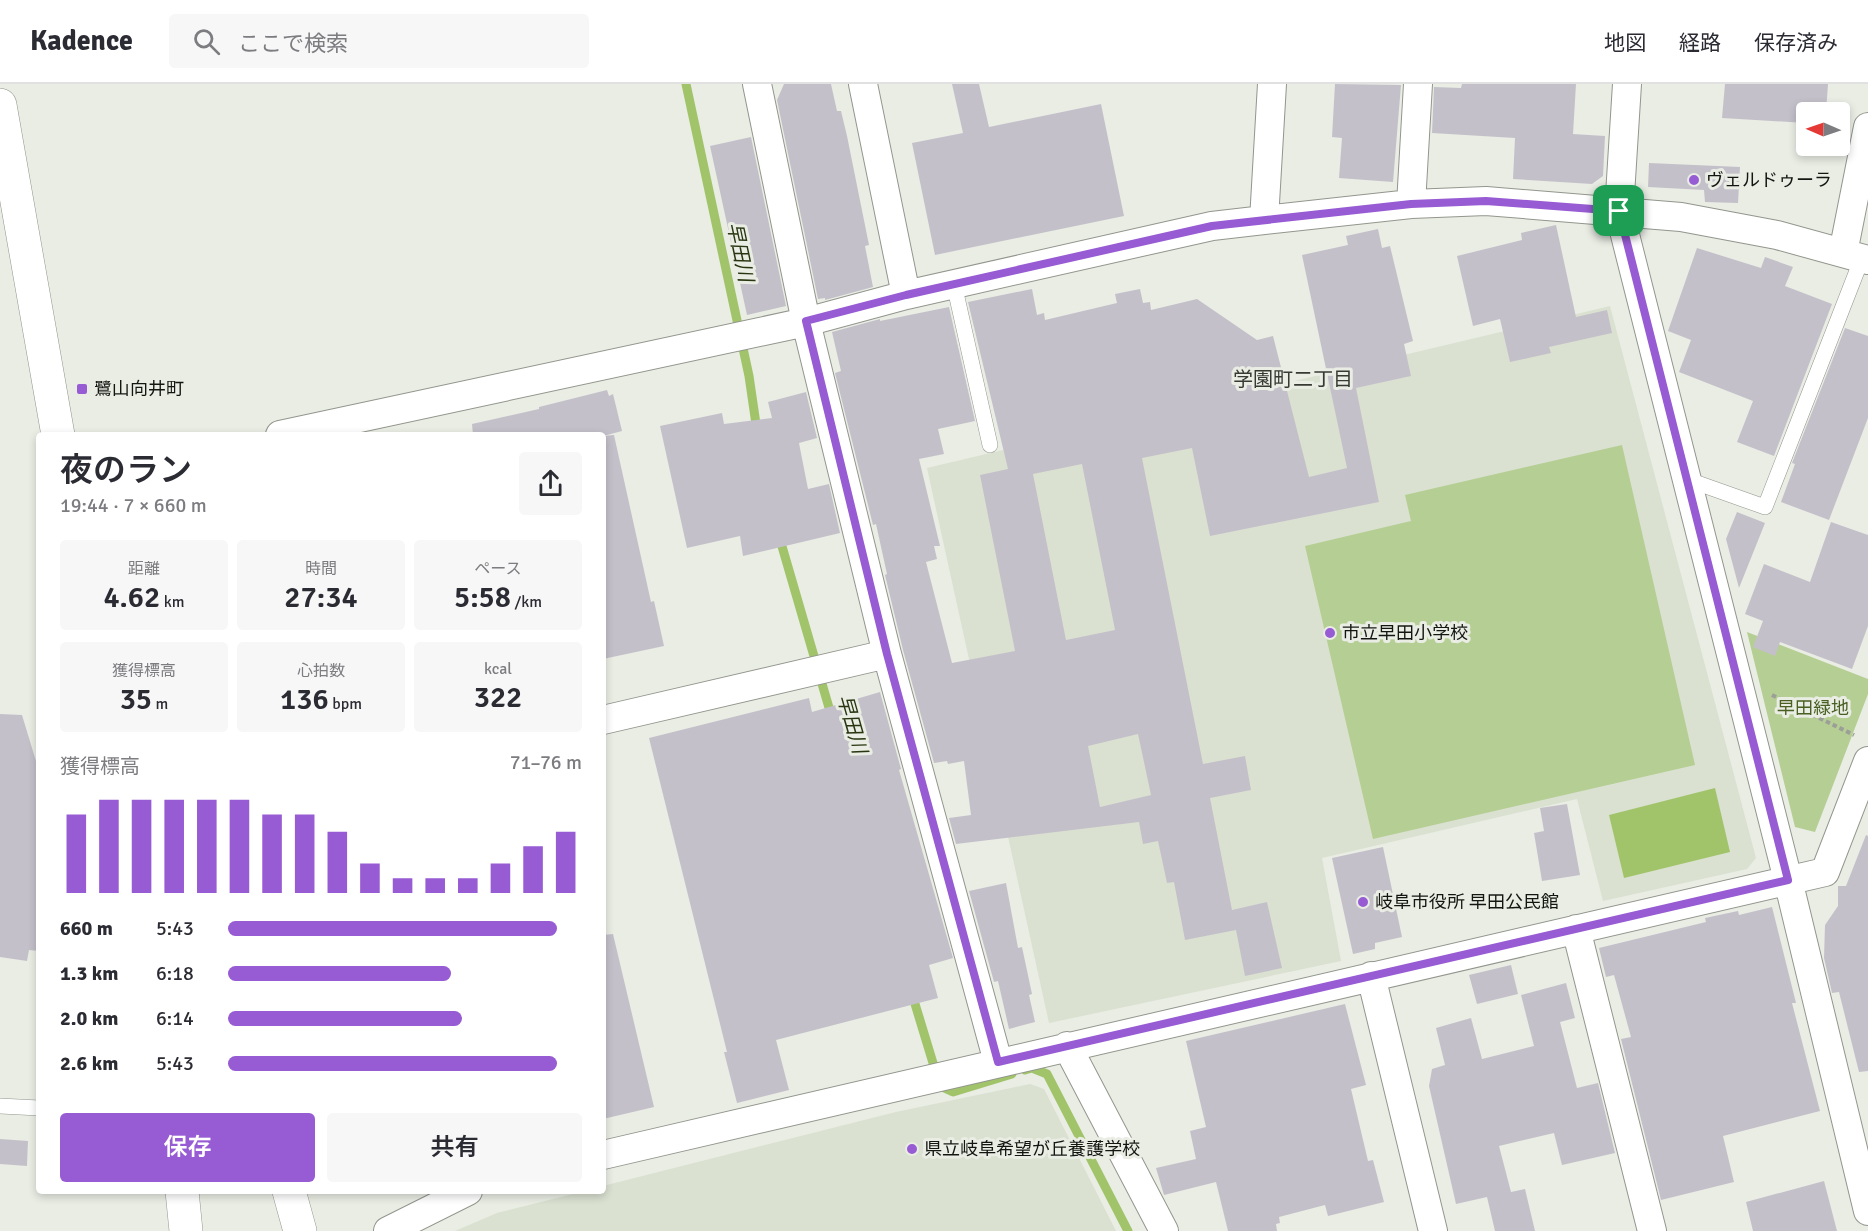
<!DOCTYPE html>
<html lang="ja">
<head>
<meta charset="utf-8">
<style>
	:root { --surface:#fff; --page:#f7f7f7; --text:#2b2b33; --muted:#7c7c81; --line:#e1e1e2; --accent:#975bd3 }
	body { margin:0; font-family:Signika,"Noto Sans JP",sans-serif; background:var(--page); color:var(--text); height:100vh; display:flex; flex-direction:column; font-size:22px; white-space:nowrap }
	* { box-sizing:border-box; margin:0 }
	p { font-size:20px; color:var(--muted) }
	.icon { flex:none; width:33px; height:33px; fill:none; stroke:currentColor; stroke-width:2; stroke-linecap:round; stroke-linejoin:round }
	.map { position:relative; flex:1; overflow:hidden }
	.side { position:absolute; left:36px; top:348px; width:570px; height:762px; display:flex; flex-direction:column; background:var(--surface); border-radius:6px; box-shadow:0 3px 9px #0003 }
	.side>* { flex:none }
	.needle { width:39px; rotate:272deg }
	.fabs { position:absolute; left:1796px; top:18px; display:grid; gap:12px }
	.fabs a { display:grid; place-items:center; width:54px; height:54px; border-radius:6px; background:var(--surface); box-shadow:0 3px 9px #0003; font-size:30px }
	.pin { position:absolute; display:grid; place-items:center; width:51px; height:51px; color:#fff; margin:-26px; border-radius:12px; box-shadow:0 3px 9px #0006 }
	.round { display:grid; place-items:center; flex:none; width:63px; height:63px; border-radius:6px; background:var(--page) }
	.head { display:flex; align-items:center; justify-content:space-between; height:102px; padding:0 24px }
	h1 { font-size:33px; font-weight:600; line-height:45px }
	.metrics { display:grid; grid-template-columns:repeat(3,1fr); gap:9px; height:102px; padding:6px 24px }
	.metrics div { display:grid; align-content:center; border-radius:6px; background:var(--page); text-align:center }
	.metrics b { font-size:30px; font-weight:600 }
	.metrics small { font-size:16px; font-weight:400 }
	.metrics p { font-size:16px }
	.chart { height:168px; padding:12px 24px }
	.chart p { display:flex; justify-content:space-between }
	.chart svg { width:100%; height:108px; margin-top:6px; stroke:var(--accent); stroke-width:6 }
	.cta { display:flex; gap:12px; margin-top:auto; padding:12px 24px }
	.cta a { flex:1; height:69px; border-radius:6px; background:var(--accent); color:#fff; font-size:24px; font-weight:600; line-height:69px; text-align:center }
	.cta a+a { background:var(--page); color:var(--text) }
	ul { padding:0 24px; list-style:none; font-size:20px }
	li { display:grid; grid-template-columns:96px 72px 1fr; align-items:center; height:45px }
	li i { height:15px; border-radius:8px; background:var(--accent) }
	header { display:flex; align-items:center; gap:36px; box-sizing:border-box; height:84px; padding:0 30px; background:var(--surface); border-bottom:2px solid var(--line) }
	header strong { font-size:28px }
	nav { display:flex; gap:33px; margin-inline-start:auto; font-size:21px }
	.search { width:420px; height:54px; background:var(--page); display:flex; align-items:center; gap:15px; box-sizing:border-box; padding:0 21px; border-radius:6px; color:var(--muted); font-size:22px }
	.map>svg:first-child { display:block }
	.built { fill:#dae1d1 }
	.green { fill:#b5ce93 }
	.water { fill:#a1c46a }
	.lines { fill:none; stroke-linecap:round; stroke-linejoin:round }
	.stream { stroke:#a1c46a; stroke-width:9 }
	.building { fill:#c4c0ca; fill-rule:evenodd }
	.service-casing { stroke:#92968d; stroke-width:16 }
	.minor-casing { stroke:#92968d; stroke-width:30 }
	.tertiary-casing { stroke:#92968d; stroke-width:34 }
	.path { stroke:#9c9f98; stroke-width:4; stroke-dasharray:4.5 3; stroke-linecap:butt }
	.service { stroke:#fff; stroke-width:15 }
	.minor { stroke:#fff; stroke-width:28 }
	.tertiary { stroke:#fff; stroke-width:33 }
	.route-casing { stroke:#fff; stroke-width:12 }
	.route { stroke:#975bd3; stroke-width:8 }
	.poi-dot { fill:#975bd3; stroke:#e9ede4; stroke-width:2 }
	.labels { text-anchor:middle; dominant-baseline:central; stroke-width:6; stroke-linejoin:round; paint-order:stroke }
	.poi-label { font-size:18px; fill:#131511; stroke:#e9ede4; text-anchor:start }
	.park-label { font-size:18px; fill:#496022; stroke:#e9ede4 }
	.water-label { font-size:20px; font-style:italic; fill:#293611; stroke:#e9ede4 }
	.neighbourhood-label { font-size:20px; fill:#363a32; stroke:#e9ede4 }
</style>
</head>
<body>
<header>
<strong>Kadence</strong>
<div class="search"><svg class="icon" aria-label="search" viewBox="0 0 24 24"><circle cx="10" cy="10" r="6"/><path d="M15 15l6 6"/></svg>ここで検索</div>
<nav><a>地図</a><a>経路</a><a>保存済み</a></nav>
</header>
<div class="map">
<svg width="1868" height="1147" viewBox="0 0 1868 1147">
	<rect width="100%" height="100%" fill="#e9ede4"/>
	<path class="built" d="M1610,222L1756,774L1747,785L1603,817L1577,715L1322,774L1341,877L1049,939L927,384Z
		M1030,1000L1044,1005L1116,1147H455L497,1129L585,1107H603V1102L896,1028Z"/>
	<path class="green" d="M1622,361L1695,681L1373,755L1305,462L1411,437L1405,411Z
		M1747,548L1868,595V610L1815,748L1795,743Z"/>
	<path class="water" d="M1715,704L1730,768L1624,794L1609,731Z"/>
	<g class="lines">
		<path class="stream" d="M686,0L749,292L757,347
			M779,452L832,634
			M912,910L940,1002L953,1008L1012,990
			M1025,986L1032,984L1047,990L1128,1147"/>
	</g>
	<path class="building" d="M784,0H831L837,27H841L847,52L869,161L865,162L873,203L825,216V214L818,215L777,16Z
		M952,0H979L989,43L1101,20L1124,132L935,171L912,59L963,49Z
		M1335,0L1401,1L1393,98L1339,94L1342,54L1332,53Z
		M1462,0H1576L1573,50L1605,52L1603,92L1592,100L1513,95L1515,54L1432,49L1434,3L1461,4Z
		M1725,0H1828L1826,28H1806V39L1722,34Z
		M751,53L786,222L747,231L710,62Z
		M1649,79L1740,83L1738,119L1705,118L1704,106L1648,103Z
		M1556,141L1576,233L1607,226L1612,249L1549,263L1551,269L1510,278L1500,235L1473,242L1457,172L1522,156L1521,149Z
		M1378,145L1382,164L1390,162L1413,257L1404,260L1411,292L1356,304L1379,418L1210,452L1192,364L1142,374L1203,680L1245,672L1251,706L1210,714L1232,826L1267,818L1282,884L1245,892L1236,846L1185,856L1174,798L1167,799L1158,757L1143,760L1139,738L956,760L949,734L971,731L964,677L948,680L947,677L934,679L903,566L885,491L887,490L876,440L873,441L835,289L841,287L832,248L880,235V237L949,223L975,337L938,345L944,370L919,375L940,462H934L937,475L926,478L952,579L1015,567L980,391L1008,385L968,218L1032,205L1037,231L1044,229L1045,236L1117,219L1115,210L1140,205L1143,219L1150,218L1151,226L1197,215L1257,256L1273,252L1309,393L1347,384L1302,171L1348,161L1346,152ZM1082,380L1115,546L1066,556L1033,390ZM1138,650L1151,711L1100,723L1088,662Z
		M1697,164L1761,184L1765,173L1793,183L1785,202L1832,220L1774,372L1737,358L1753,317L1679,288L1691,256L1668,247Z
		M1845,244L1868,252V334L1829,436L1781,418L1795,380L1792,379Z
		M607,306L609,312L613,310L622,347L607,351H473L472,340L539,325V323Z
		M806,308L817,354L799,359L808,405L829,400L840,449L743,472L740,452L687,464L660,342L722,329L724,340L772,334L768,318Z
		M614,351L651,518L654,517L664,562L603,575V352Z
		M1737,428L1765,439L1739,504L1726,455Z
		M1831,438L1868,451V542L1852,585L1780,558L1775,572L1753,563L1763,537L1745,530L1764,480L1810,498Z
		M880,608L901,685L899,686L953,874L929,881L938,914L776,956L789,1006L737,1019L724,968H727L649,654L809,614L812,628Z
		M0,630L22,631L39,687V867L29,866L27,877L0,873Z
		M1567,720L1580,791L1542,797L1534,749L1544,747L1540,724Z
		M1866,751L1868,752V987L1859,988L1839,908L1832,909L1824,874L1825,841L1838,822V802H1846Z
		M1383,763L1402,853L1375,859V865L1353,870L1332,774Z
		M1006,799L1018,864L1022,863L1032,910L1029,911L1035,938L1009,945L998,897L994,898L969,807Z
		M1772,823L1796,919H1792L1820,1027L1723,1052L1734,1098L1661,1116L1621,955L1631,953L1614,891L1606,893L1599,864L1706,838L1705,834L1738,827L1739,831Z
		M613,850L654,1023L603,1035V851Z
		M1511,881L1518,910L1477,920L1469,891Z
		M1566,899L1575,934L1560,938L1577,1004L1598,999L1615,1069L1562,1081L1554,1049L1499,1062L1511,1108L1525,1105L1535,1147H1495L1487,1113L1456,1120L1429,1002L1432,985L1445,981L1436,944L1471,934L1482,975L1534,962L1521,911Z
		M1345,920L1366,1001L1351,1005L1368,1077L1373,1076L1384,1118L1328,1132L1325,1121L1279,1133L1280,1139L1276,1140L1277,1147H1228L1216,1098L1164,1111L1156,1084L1196,1075L1190,1047L1206,1043L1186,957Z
		M0,1055L28,1057L27,1082L0,1080Z
		M1824,1097L1837,1147H1753L1746,1118Z"/>
	<g class="lines">
		<defs>
			<path id="service" d="M954,200L990,361
				M1686,395L1765,423L1862,174
				M0,1022L39,1024"/>
			<path id="minor" d="M863,0L906,211
				M1627,0L1619,127L1788,796L1868,1127
				M1411,120L1418,0
				M1264,136L1272,0
				M1843,169L1868,43
				M280,351L806,238L906,211L1212,142L1264,136L1411,120L1486,117L1681,133L1777,151L1868,176
				M887,570L998,978
				M603,636L887,570L806,238L757,0
				M1576,845L1652,1147
				M1371,892L1433,1147
				M1067,962L1164,1147
				M603,1071L1825,788L1868,677
				M388,1147L468,1107"/>
			<path id="tertiary" d="M0,21L58,351
				M182,1107L186,1147
				M289,1107L300,1147"/>
		</defs>
		<use href="#service" class="service-casing"/>
		<use href="#minor" class="minor-casing"/>
		<use href="#tertiary" class="tertiary-casing"/>
		<path class="path" d="M1772,611L1854,651"/>
		<use href="#service" class="service"/>
		<use href="#minor" class="minor"/>
		<use href="#tertiary" class="tertiary"/>
	</g>
	<g class="lines">
		<defs>
			<path id="route" d="M1486,117L1619,127L1788,796L998,978L887,570L806,237L906,211L1212,142L1411,120Z"/>
		</defs>
		<use href="#route" class="route-casing"/>
		<use href="#route" class="route"/>
	</g>
	<g class="poi-dot">
		<circle cx="1694" cy="96" r="6"/>
		<rect x="76" y="299" width="12" height="12" rx="3"/>
		<circle cx="1330" cy="549" r="6"/>
		<circle cx="1363" cy="818" r="6"/>
		<circle cx="912" cy="1065" r="6"/>
	</g>
	<g class="labels">
		<g class="poi-label">
			<text x="1706" y="96">ヴェルドゥーラ</text>
			<text x="94" y="305">鷺山向井町</text>
			<text x="1342" y="549">市立早田小学校</text>
			<text x="1375" y="818">岐阜市役所 早田公民館</text>
			<text x="924" y="1065">県立岐阜希望が丘養護学校</text>
		</g>
		<g class="park-label">
			<text x="1813" y="624">早田緑地</text>
		</g>
		<g class="water-label">
			<text transform="translate(740 168) rotate(78)">早田川</text>
			<text transform="translate(852 640) rotate(74)">早田川</text>
		</g>
		<g class="neighbourhood-label">
			<text x="1293" y="295">学園町二丁目</text>
		</g>
	</g>
</svg>
<div class="fabs">
<a><svg class="needle" viewBox="-14 -14 28 28"><path d="M0-13l5 13h-10z" fill="#e53935"/><path d="M0 13l5-13h-10z" fill="#7c7c81"/></svg></a>
</div>
<div class="pin" style="left:1619px;top:127px;background:#1e9e55"><svg class="icon" aria-label="arrive" viewBox="0 0 24 24"><path d="M6 21V4h12l-3 4 3 4H6"/></svg></div>
<section class="side">
<div class="head"><div><h1>夜のラン</h1><p>19:44 · 7 × 660 m</p></div><a class="round"><svg class="icon" aria-label="share" viewBox="0 0 24 24"><path d="M12 15V3M7 8l5-5 5 5M5 13v7h14v-7"/></svg></a></div>
<div class="metrics">
<div><p>距離</p><b>4.62<small> km</small></b></div>
<div><p>時間</p><b>27:34</b></div>
<div><p>ペース</p><b>5:58<small> /km</small></b></div>
</div>
<div class="metrics">
<div><p>獲得標高</p><b>35<small> m</small></b></div>
<div><p>心拍数</p><b>136<small> bpm</small></b></div>
<div><p>kcal</p><b>322</b></div>
</div>
<div class="chart"><p><span>獲得標高</span>71–76 m</p>
<svg viewBox="0 0 160 44" preserveAspectRatio="none"><path d="M5 44V12M15 44V6M25 44V6M35 44V6M45 44V6M55 44V6M65 44V12M75 44V12M85 44V19M95 44V32M105 44V38M115 44V38M125 44V38M135 44V32M145 44V25M155 44V19"/></svg>
</div>
<ul>
<li><b>660 m</b>5:43<i style="width:93%"></i></li>
<li><b>1.3 km</b>6:18<i style="width:63%"></i></li>
<li><b>2.0 km</b>6:14<i style="width:66%"></i></li>
<li><b>2.6 km</b>5:43<i style="width:93%"></i></li>
</ul>
<div class="cta"><a>保存</a><a>共有</a></div>
</section>
</div>
</body>
</html>
